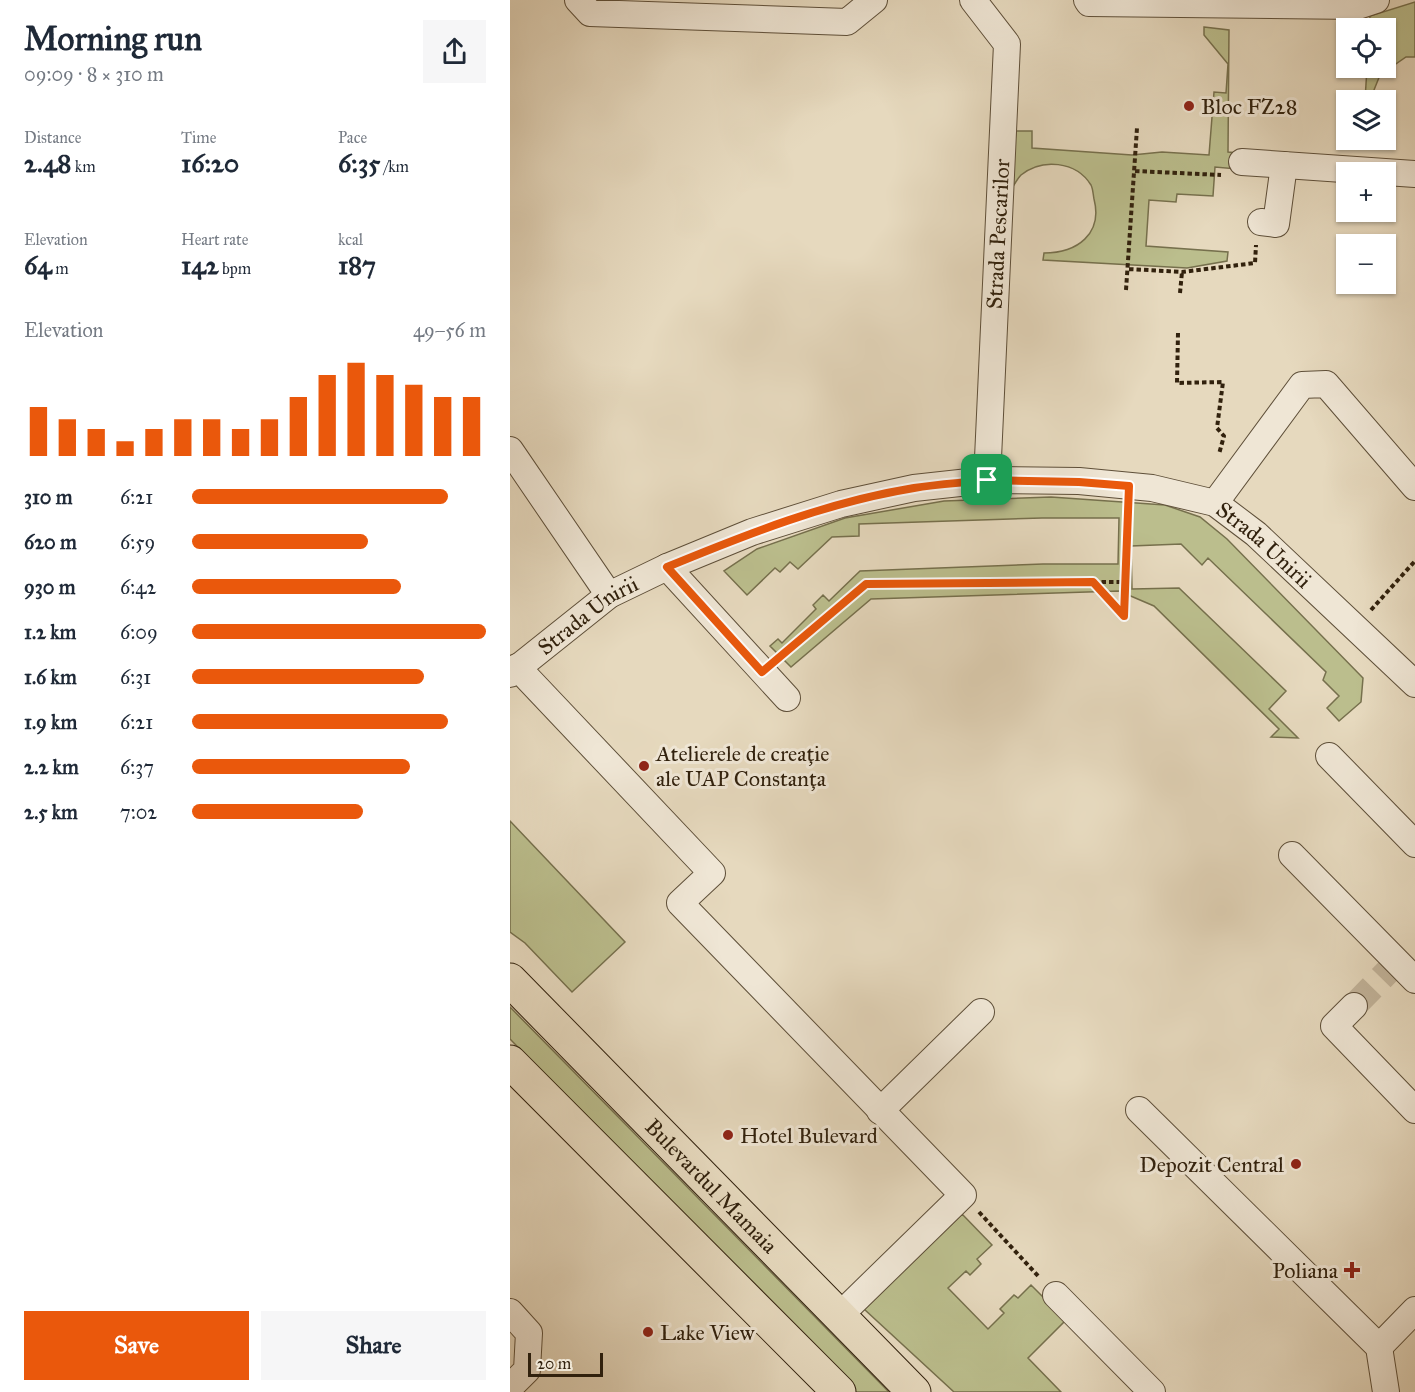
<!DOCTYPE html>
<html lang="en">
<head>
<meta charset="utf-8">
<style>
	:root { --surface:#fff; --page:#f6f6f7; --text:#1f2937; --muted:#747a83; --accent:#ea580c }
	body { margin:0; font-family:"IM FELL Great Primer",serif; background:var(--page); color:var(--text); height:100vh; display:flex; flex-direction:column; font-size:22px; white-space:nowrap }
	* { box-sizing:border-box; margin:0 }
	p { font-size:20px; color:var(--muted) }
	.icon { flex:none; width:33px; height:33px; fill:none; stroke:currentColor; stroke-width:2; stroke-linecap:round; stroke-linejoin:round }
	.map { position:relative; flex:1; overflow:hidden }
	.details { display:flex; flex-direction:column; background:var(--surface); width:510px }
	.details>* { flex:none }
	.buttons { position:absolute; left:826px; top:18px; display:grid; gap:12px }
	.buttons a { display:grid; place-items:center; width:60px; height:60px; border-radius:0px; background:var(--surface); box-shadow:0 2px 4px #0004; font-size:30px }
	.scale { position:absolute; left:18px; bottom:15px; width:75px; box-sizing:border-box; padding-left:6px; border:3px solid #31210d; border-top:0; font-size:16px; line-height:21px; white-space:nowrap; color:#31210d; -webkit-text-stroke:4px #efe6d5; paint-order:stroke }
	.pin { position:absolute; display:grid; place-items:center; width:51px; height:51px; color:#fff; margin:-26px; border-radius:12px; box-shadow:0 3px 9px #0006 }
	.round { display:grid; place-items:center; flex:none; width:63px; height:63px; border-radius:0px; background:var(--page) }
	.head { display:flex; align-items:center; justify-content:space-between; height:102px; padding:0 24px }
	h1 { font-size:33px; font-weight:700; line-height:45px }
	.metrics { display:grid; grid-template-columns:repeat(3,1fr); gap:9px; height:102px; padding:6px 24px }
	.metrics div { display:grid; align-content:center }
	.metrics b { font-size:26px; font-weight:700 }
	.metrics small { font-size:16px; font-weight:400 }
	.metrics p { font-size:16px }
	.chart { height:168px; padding:12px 24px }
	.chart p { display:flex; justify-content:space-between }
	.chart svg { width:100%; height:108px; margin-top:6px; stroke:var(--accent); stroke-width:6 }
	.action { display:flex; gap:12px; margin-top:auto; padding:12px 24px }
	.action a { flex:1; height:69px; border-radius:0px; background:var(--accent); color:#fff; font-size:24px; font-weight:700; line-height:69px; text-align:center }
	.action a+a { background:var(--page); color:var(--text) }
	ul { padding:0 24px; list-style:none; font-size:20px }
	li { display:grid; grid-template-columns:96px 72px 1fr; align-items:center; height:45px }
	li i { height:15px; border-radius:8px; background:var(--accent) }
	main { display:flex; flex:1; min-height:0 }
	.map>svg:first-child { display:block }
	.green { fill:#bbbe8d; stroke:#76704d; stroke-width:1.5 }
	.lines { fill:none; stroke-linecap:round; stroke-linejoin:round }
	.minor-tunnel { stroke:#c2b49b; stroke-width:26; stroke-dasharray:26 13; stroke-linecap:butt }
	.minor-casing { stroke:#5e4f39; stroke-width:28 }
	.major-casing { stroke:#31210d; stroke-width:35 }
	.path { stroke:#31210d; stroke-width:4; stroke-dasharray:4.5 3; stroke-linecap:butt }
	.minor { stroke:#efe6d5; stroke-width:26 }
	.major { stroke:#e6d9be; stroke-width:33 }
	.route-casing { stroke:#fff; stroke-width:12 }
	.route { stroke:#ea580c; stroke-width:8 }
	.poi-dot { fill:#8f2418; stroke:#efe6d5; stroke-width:2 }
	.labels { text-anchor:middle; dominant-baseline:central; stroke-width:6; stroke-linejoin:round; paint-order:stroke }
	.poi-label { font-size:22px; fill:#31210d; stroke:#efe6d5; text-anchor:start }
	.street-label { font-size:22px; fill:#31210d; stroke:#efe6d5 }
</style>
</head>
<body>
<main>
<section class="details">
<div class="head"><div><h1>Morning run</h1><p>09:09 · 8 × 310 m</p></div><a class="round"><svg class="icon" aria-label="share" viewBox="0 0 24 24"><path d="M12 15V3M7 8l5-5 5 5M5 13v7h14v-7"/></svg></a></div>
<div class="metrics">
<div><p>Distance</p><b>2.48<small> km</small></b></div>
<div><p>Time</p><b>16:20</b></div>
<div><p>Pace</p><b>6:35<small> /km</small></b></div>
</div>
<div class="metrics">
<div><p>Elevation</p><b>64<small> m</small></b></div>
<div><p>Heart rate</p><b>142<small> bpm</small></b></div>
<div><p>kcal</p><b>187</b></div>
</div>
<div class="chart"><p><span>Elevation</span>49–56 m</p>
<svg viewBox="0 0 160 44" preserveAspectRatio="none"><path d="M5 44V24M15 44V29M25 44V33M35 44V38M45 44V33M55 44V29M65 44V29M75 44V33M85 44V29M95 44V20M105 44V11M115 44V6M125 44V11M135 44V15M145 44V20M155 44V20"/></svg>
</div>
<ul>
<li><b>310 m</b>6:21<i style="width:87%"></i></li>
<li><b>620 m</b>6:59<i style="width:60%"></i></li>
<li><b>930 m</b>6:42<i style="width:71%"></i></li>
<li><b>1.2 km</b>6:09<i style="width:100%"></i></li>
<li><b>1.6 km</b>6:31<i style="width:79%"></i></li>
<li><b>1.9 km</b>6:21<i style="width:87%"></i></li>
<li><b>2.2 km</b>6:37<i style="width:74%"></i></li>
<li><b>2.5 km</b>7:02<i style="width:58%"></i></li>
</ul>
<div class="action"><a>Save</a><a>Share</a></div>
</section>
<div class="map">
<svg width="905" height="1392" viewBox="0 0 905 1392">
	<rect width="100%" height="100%" fill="#e6d9be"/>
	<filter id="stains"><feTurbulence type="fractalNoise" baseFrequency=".00333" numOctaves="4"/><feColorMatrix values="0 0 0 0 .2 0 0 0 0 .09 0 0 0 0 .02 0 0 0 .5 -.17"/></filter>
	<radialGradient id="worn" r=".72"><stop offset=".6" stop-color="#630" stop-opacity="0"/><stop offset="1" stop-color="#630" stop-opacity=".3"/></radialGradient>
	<path class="green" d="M905,2V57H896L870,75L860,100H855L857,68H876V28H859L860,16Z
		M694,27L719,30L718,152L728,153L727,169L705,167L703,196L667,194L666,202L639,200L636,246L718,252L717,261L677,268L533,260L534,253C567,253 593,234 584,199C583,194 583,189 581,185C566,161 532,158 511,175C507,179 504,186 500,190L506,131H522V148L622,155L652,152L699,155L704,92L716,93L718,64L694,35Z
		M541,497L655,505L690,517L717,539L853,678L851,702L829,721L817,708L829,696L813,680L816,672L698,558L692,565L671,544L621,546L622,589L669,588L776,691L759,709L788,738L761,737L769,729L644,606L609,591L361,599L281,667L260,646L268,639L272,643L306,609L303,605L313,595L319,601L350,571L533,564H608L609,518H532L349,524V536L322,537L288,569L280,562L270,572L265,568L237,595L214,571L247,549L335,518L434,501Z
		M0,821L115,942L62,992L15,943L0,932Z
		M0,1007L379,1392H343L0,1039Z
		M452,1214L482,1245L467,1259L471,1264L460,1275L456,1271L438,1288L478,1329L494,1313L490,1309L504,1295L508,1298L521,1285L556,1320L518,1358L551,1392H444L354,1309Z"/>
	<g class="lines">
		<path class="minor-tunnel" d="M844,1006L887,962"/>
		<defs>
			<g id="minor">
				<path d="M68,0L80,13L337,22L364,0"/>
				<path d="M463,0L497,44L477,480"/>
				<path d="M577,0L579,3L848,6L866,0"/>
				<path d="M732,162L905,174"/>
				<path d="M751,222L766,224L774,165"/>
				<path d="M0,450L99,595"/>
				<path d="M705,503L792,385L816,384L905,487"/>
				<path d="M157,567L277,698"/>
				<path d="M7,667L202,873L170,903L453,1195L329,1316"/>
				<path id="s1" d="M0,674L99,595L157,567L242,532L331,504L404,488L477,480L569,481L642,488L705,503L746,534L905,684"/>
				<path d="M819,756L905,844"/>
				<path d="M782,855L905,980"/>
				<path d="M844,1006L824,1026L905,1110"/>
				<path d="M629,1110L869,1347L876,1392"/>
				<path d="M370,1111L471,1012"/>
				<path d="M546,1295L642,1392"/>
				<path d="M0,1312L19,1333L17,1370L0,1387"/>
				<path d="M869,1347L905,1310"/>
			</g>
			<g id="major">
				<path id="s2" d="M0,980L404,1392"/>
				<path d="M0,1062L329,1392"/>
			</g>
		</defs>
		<use href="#minor" class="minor-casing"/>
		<use href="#major" class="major-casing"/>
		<path class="path" d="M625,171L711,175
			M619,269L672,272L745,263L746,245
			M616,290L627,128
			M670,293L672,272
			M668,333L667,383L713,382L707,428L714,436L709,454
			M584,582H616
			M861,610L905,561
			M614,615L619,509
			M271,656L356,583L583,582L614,616
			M469,1212L529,1277"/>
		<use href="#minor" class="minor"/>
		<use href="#major" class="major"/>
	</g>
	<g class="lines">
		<defs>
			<path id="route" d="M477,480L569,482L619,486L614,616L583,582L356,584L252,672L157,567C237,534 318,502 404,488C428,484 452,483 477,480Z"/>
		</defs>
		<use href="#route" class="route-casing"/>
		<use href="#route" class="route"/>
	</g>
	<g class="poi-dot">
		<circle cx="679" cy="106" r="6"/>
		<circle cx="134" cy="766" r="6"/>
		<circle cx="218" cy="1135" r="6"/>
		<circle cx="786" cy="1164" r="6"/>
		<path d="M839 1261h6v6h6v6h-6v6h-6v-6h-6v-6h6z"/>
		<circle cx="138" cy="1332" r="6"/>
	</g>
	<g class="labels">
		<g class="poi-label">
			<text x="691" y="106">Bloc FZ28</text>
			<text x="146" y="753">Atelierele de creație<tspan x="146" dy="25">ale UAP Constanța</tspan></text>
			<text x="230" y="1135">Hotel Bulevard</text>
			<text x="774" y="1164" text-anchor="end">Depozit Central</text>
			<text x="828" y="1270" text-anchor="end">Poliana</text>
			<text x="150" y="1332">Lake View</text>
		</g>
		<g class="street-label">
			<text transform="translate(488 234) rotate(-87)">Strada Pescarilor</text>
			<text stroke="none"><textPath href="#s1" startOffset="819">Strada Unirii</textPath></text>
			<text stroke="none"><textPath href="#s1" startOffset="98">Strada Unirii</textPath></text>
			<text stroke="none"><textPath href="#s2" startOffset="288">Bulevardul Mamaia</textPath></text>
		</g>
	</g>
	<rect width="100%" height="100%" filter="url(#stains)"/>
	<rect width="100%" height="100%" fill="url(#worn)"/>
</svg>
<div class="buttons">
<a><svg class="icon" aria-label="locate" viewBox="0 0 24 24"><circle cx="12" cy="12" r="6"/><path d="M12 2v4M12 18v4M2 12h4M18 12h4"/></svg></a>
<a><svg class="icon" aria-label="layers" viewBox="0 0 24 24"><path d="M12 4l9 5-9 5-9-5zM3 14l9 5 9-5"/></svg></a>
<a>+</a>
<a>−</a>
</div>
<div class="scale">20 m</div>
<div class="pin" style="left:477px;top:480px;background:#1e9e55"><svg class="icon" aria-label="arrive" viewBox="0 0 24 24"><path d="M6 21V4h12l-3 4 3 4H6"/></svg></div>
</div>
</main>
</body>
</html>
